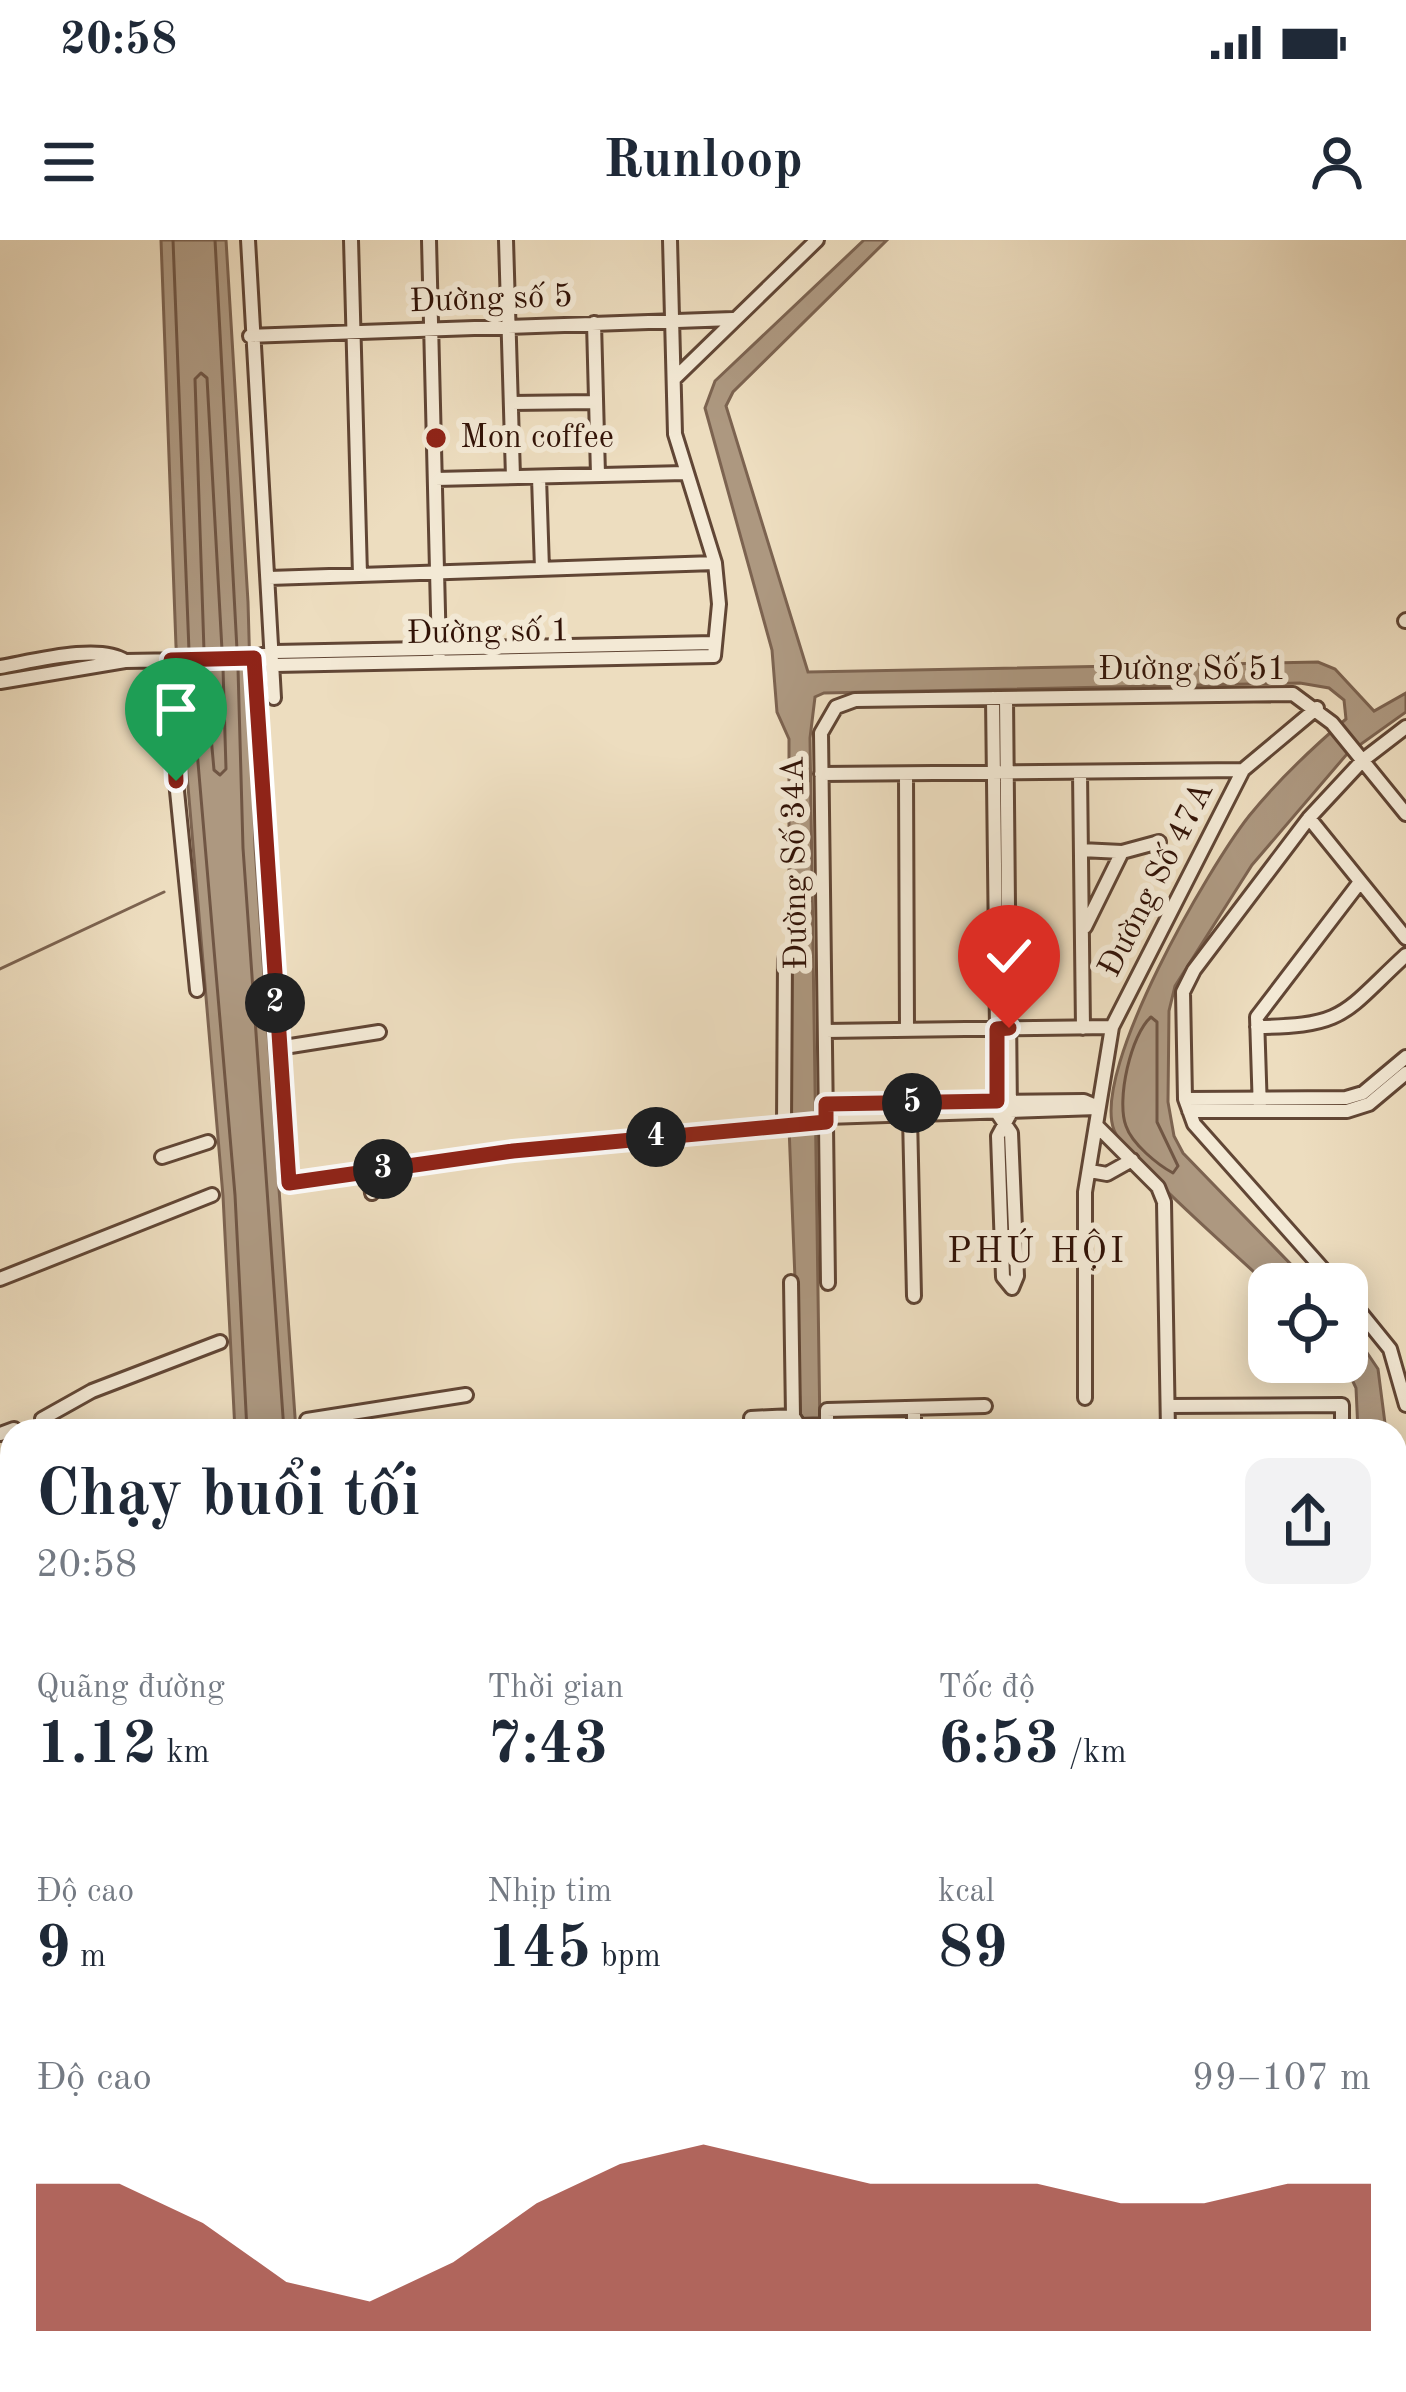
<!DOCTYPE html>
<html lang="vi">
<head>
<meta charset="utf-8">
<style>
	:root { --surface:#fff; --page:#f2f2f3; --text:#1f2937; --muted:#747a83; --accent:#8f2418 }
	body { margin:0; font-family:"Old Standard TT",serif; background:var(--page); color:var(--text); height:100vh; display:flex; flex-direction:column; font-size:45px; white-space:nowrap }
	* { box-sizing:border-box; margin:0 }
	p { font-size:39px; color:var(--muted) }
	.icon { flex:none; width:66px; height:66px; fill:none; stroke:currentColor; stroke-width:2; stroke-linecap:round; stroke-linejoin:round }
	.map { position:relative; flex:1; overflow:hidden }
	.details { position:absolute; left:0px; top:1179px; width:1407px; height:975px; display:flex; flex-direction:column; background:var(--surface); border-radius:36px 36px 0 0; box-shadow:0 6px 30px #0003 }
	.details>* { flex:none }
	.buttons { position:absolute; left:1248px; top:1023px; display:grid; gap:24px }
	.buttons a { display:grid; place-items:center; width:120px; height:120px; border-radius:24px; background:var(--surface); box-shadow:0 6px 30px #0003; font-size:60px }
	.pin { position:absolute; display:grid; place-items:center; width:102px; height:102px; color:#fff; margin:-123px -51px; border-radius:50% 50% 50% 0; rotate:-45deg; box-shadow:0 0 12px #0007 }
	.pin .icon { rotate:45deg }
	.km { position:absolute; width:60px; height:60px; margin:-30px; border-radius:50%; background:#222; color:#fff; font-size:33px; line-height:60px; text-align:center }
	.round { display:grid; place-items:center; flex:none; width:126px; height:126px; border-radius:24px; background:var(--page) }
	.headline { display:flex; align-items:center; justify-content:space-between; height:204px; padding:0 36px }
	h1 { font-size:66px; font-weight:800; line-height:90px }
	.metrics { display:grid; grid-template-columns:repeat(3,1fr); gap:18px; height:204px; padding:12px 36px }
	.metrics div { display:grid; align-content:center }
	.metrics b { font-size:60px; font-weight:800 }
	.metrics small { font-size:33px; font-weight:400 }
	.metrics p { font-size:33px }
	.chart { height:336px; padding:24px 36px }
	.chart p { display:flex; justify-content:space-between }
	.chart svg { width:100%; height:216px; margin-top:12px; fill:var(--accent); opacity:.7 }
	.status { display:flex; justify-content:space-between; align-items:center; height:84px; padding:0 60px; background:var(--surface); direction:ltr }
	.status svg { height:33px; fill:currentColor }
	header { display:flex; justify-content:space-between; align-items:center; height:156px; padding:0 36px; background:var(--surface); font-size:54px; font-weight:800 }
	.map>svg:first-child { display:block }
	.water { fill:#ad9880; stroke:#7c6350; stroke-width:3 }
	.lines { fill:none; stroke-linecap:round; stroke-linejoin:round }
	.shore { stroke:#705644; stroke-width:3 }
	.stream { stroke:#7c6350; stroke-width:3 }
	.minor-casing { stroke:#614635; stroke-width:18 }
	.highway-casing { stroke:#321307; stroke-width:22 }
	.minor { stroke:#f3e9d5; stroke-width:12 }
	.highway { stroke:#edddbf; stroke-width:16 }
	.route-casing { stroke:#fff; stroke-width:24 }
	.route { stroke:#8f2418; stroke-width:15 }
	.poi-dot { fill:#8f2418; stroke:#f3e9d5; stroke-width:4.5 }
	.labels { text-anchor:middle; dominant-baseline:central; stroke-width:12; stroke-linejoin:round; paint-order:stroke }
	.street-label { font-size:33px; fill:#321307; stroke:#f3e9d5 }
	.poi-label { font-size:33px; fill:#321307; stroke:#f3e9d5; text-anchor:start }
	.neighbourhood-label { font-size:36px; letter-spacing:3px; fill:#321307; stroke:#f3e9d5 }
</style>
</head>
<body>
<div class="status"><b>20:58</b><svg viewBox="0 0 49 12"><path d="M0 12V9h3v3zM5 12V6h3v6zM10 12V3h3v9zM15 12V0h3v12zM26 1h20v11H26zM47 4h2v5h-2z"/></svg></div>
<header><svg class="icon" aria-label="menu" viewBox="0 0 24 24"><path d="M4 6h16M4 12h16M4 18h16"/></svg>Runloop<svg class="icon" aria-label="person" viewBox="0 0 24 24"><circle cx="12" cy="8" r="4"/><path d="M4 21q1-7 8-7t8 7"/></svg></header>
<div class="map">
<svg width="1406" height="2152" viewBox="0 0 1406 2152">
	<rect width="100%" height="100%" fill="#edddbf"/>
	<filter id="stains"><feTurbulence type="fractalNoise" baseFrequency=".00167" numOctaves="4"/><feColorMatrix values="0 0 0 0 .2 0 0 0 0 .09 0 0 0 0 .02 0 0 0 .5 -.17"/></filter>
	<radialGradient id="worn" r=".72"><stop offset=".6" stop-color="#630" stop-opacity="0"/><stop offset="1" stop-color="#630" stop-opacity=".3"/></radialGradient>
	<path class="water" d="M161,0H226L248,362L255,607L296,1191H235L223,956L176,406Z
		M864,0H887L733,152L726,166L808,432L1318,422L1335,429L1374,471L1406,453V472L1347,514L1252,625L1175,746L1169,771L1168,862L1174,896L1183,913L1310,1044L1269,1046C1241,1019 1124,918 1114,890C1091,829 1209,627 1249,576C1278,540 1311,509 1346,479L1344,460L1329,448L1300,443L824,453L815,457L810,498L820,1191H801L789,887V499L777,472L772,410L705,168L715,141Z
		M1347,1083L1378,1129L1386,1191H1358L1356,1148L1344,1122Z"/>
	<g class="lines">
		<path class="shore" d="M173,0L189,411
			M215,0L237,410
			M204,411L195,139L201,133L207,138L222,410
			M238,428L243,608L284,1191
			M190,429L235,955L247,1191
			M205,429L214,530L220,535L226,529L223,428
			M1151,777L1157,782V882L1178,926L1173,933C1158,925 1132,904 1126,886C1116,860 1131,794 1151,777Z"/>
		<path class="stream" d="M0,729L164,652"/>
		<defs>
			<path id="minor" d="M248,0L274,458
				M351,0L360,335
				M429,0L439,413
				M506,0L513,237
				M594,83L598,235
				M250,96L733,79
				M674,139L817,0
				M511,163L596,162
				M539,237L542,329
				M435,239L685,233
				M269,338L715,323
				M1405,381L1406,380
				M254,418L289,943L513,911L826,882
				M266,418L275,425L714,416L719,364L715,323L675,194L670,0
				M171,420L176,541L197,750
				M0,427C30,422 99,403 125,421
				M0,442L125,421L245,419L275,412L714,403
				M993,458L998,874L1011,893L1017,1036L1012,1048
				M1006,458L1010,874L998,896L1003,1037L1012,1048
				M1080,532L1083,788
				M821,534L1243,530
				M906,534L907,790
				M1309,578L1406,698
				M1081,610L1122,612L1085,687
				M1122,612L1159,602
				M1257,787C1347,786 1343,773 1406,715
				M825,791L1112,787
				M278,808L379,792
				M1185,859L1346,858L1363,853L1406,817
				M826,864L1084,861L1098,867
				M1189,871H1347L1369,864L1406,833
				M1260,871L1257,777L1360,642
				M910,876L914,1056
				M826,877L1097,868
				M784,884L785,719
				M1096,885L1158,947L1164,962L1168,1191
				M162,917L208,902
				M369,931L372,953
				M1090,931L1107,934L1132,920
				M0,1039L212,955
				M791,1042L793,1176
				M828,1043L821,493L836,467L855,460L1293,454L1332,483L1406,574
				M1336,1044L1194,884L1185,859L1183,752L1194,730L1309,578L1363,520L1406,487
				M1347,1056L1390,1109L1406,1165
				M1085,1158V952L1112,787L1243,530L1317,468
				M1168,1166L1342,1165V1191
				M914,1168V1191
				M751,1178L793,1176L799,1186L827,1185
				M42,1179L92,1151L220,1102
				M307,1180L466,1155
				M827,1191V1170L985,1166
				M0,1194L14,1189
				M2,1283L9,1306
				M1395,1526L1406,1573
				M1395,1819L1406,1821
				M1395,2118L1400,2152
				M1026,2142V2152
				M1189,2142L1190,2152
				M1290,2142L1292,2152
				M448,2152L449,2142
				M502,2152V2142
				M754,2152V2142"/>
			<path id="highway" d="M0,2092L12,2100
				M0,2111L12,2119
				M46,2142L61,2152
				M76,2142L91,2152"/>
		</defs>
		<use href="#minor" class="minor-casing"/>
		<use href="#highway" class="highway-casing"/>
		<use href="#minor" class="minor"/>
		<use href="#highway" class="highway"/>
	</g>
	<g class="lines">
		<defs>
			<path id="route" d="M176,541L171,420L254,418L289,943L513,911L826,882V864L997,861V789L1009,788"/>
		</defs>
		<use href="#route" class="route-casing"/>
		<use href="#route" class="route"/>
	</g>
	<circle class="poi-dot" cx="436" cy="198" r="12"/>
	<g class="labels">
		<g class="street-label">
			<text transform="translate(491 60) rotate(-2)">Đường số 5</text>
			<text transform="translate(488 393) rotate(-1)">Đường số 1</text>
			<text x="1192" y="430">Đường Số 51</text>
			<text transform="translate(796 623) rotate(-91)">Đường Số 34A</text>
			<text transform="translate(1157 640) rotate(-63)">Đường Số 47A</text>
		</g>
		<g class="poi-label">
			<text x="460" y="198">Mon coffee</text>
		</g>
		<g class="neighbourhood-label">
			<text x="1037" y="1013">PHÚ HỘI</text>
		</g>
	</g>
	<rect width="100%" height="100%" filter="url(#stains)"/>
	<rect width="100%" height="100%" fill="url(#worn)"/>
</svg>
<div class="buttons">
<a><svg class="icon" aria-label="locate" viewBox="0 0 24 24"><circle cx="12" cy="12" r="6"/><path d="M12 2v4M12 18v4M2 12h4M18 12h4"/></svg></a>
</div>
<div class="pin" style="left:176px;top:541px;background:#1e9e55"><svg class="icon" aria-label="arrive" viewBox="0 0 24 24"><path d="M6 21V4h12l-3 4 3 4H6"/></svg></div>
<div class="pin" style="left:1009px;top:788px;background:#d93025"><svg class="icon" aria-label="check" viewBox="0 0 24 24"><path d="M5 12l5 5 9-10"/></svg></div>
<b class="km" style="left:275px;top:763px">2</b>
<b class="km" style="left:383px;top:929px">3</b>
<b class="km" style="left:656px;top:897px">4</b>
<b class="km" style="left:912px;top:863px">5</b>
<section class="details">
<div class="headline"><div><h1>Chạy buổi tối</h1><p>20:58</p></div><a class="round"><svg class="icon" aria-label="share" viewBox="0 0 24 24"><path d="M12 15V3M7 8l5-5 5 5M5 13v7h14v-7"/></svg></a></div>
<div class="metrics">
<div><p>Quãng đường</p><b>1.12<small> km</small></b></div>
<div><p>Thời gian</p><b>7:43</b></div>
<div><p>Tốc độ</p><b>6:53<small> /km</small></b></div>
</div>
<div class="metrics">
<div><p>Độ cao</p><b>9<small> m</small></b></div>
<div><p>Nhịp tim</p><b>145<small> bpm</small></b></div>
<div><p>kcal</p><b>89</b></div>
</div>
<div class="chart"><p><span>Độ cao</span>99–107 m</p>
<svg viewBox="0 0 160 44" preserveAspectRatio="none"><path d="M0 44V14L10 14L20 22L30 34L40 38L50 30L60 18L70 10L80 6L90 10L100 14L110 14L120 14L130 18L140 18L150 14L160 14V44z"/></svg>
</div>
</section>
</div>
</body>
</html>
